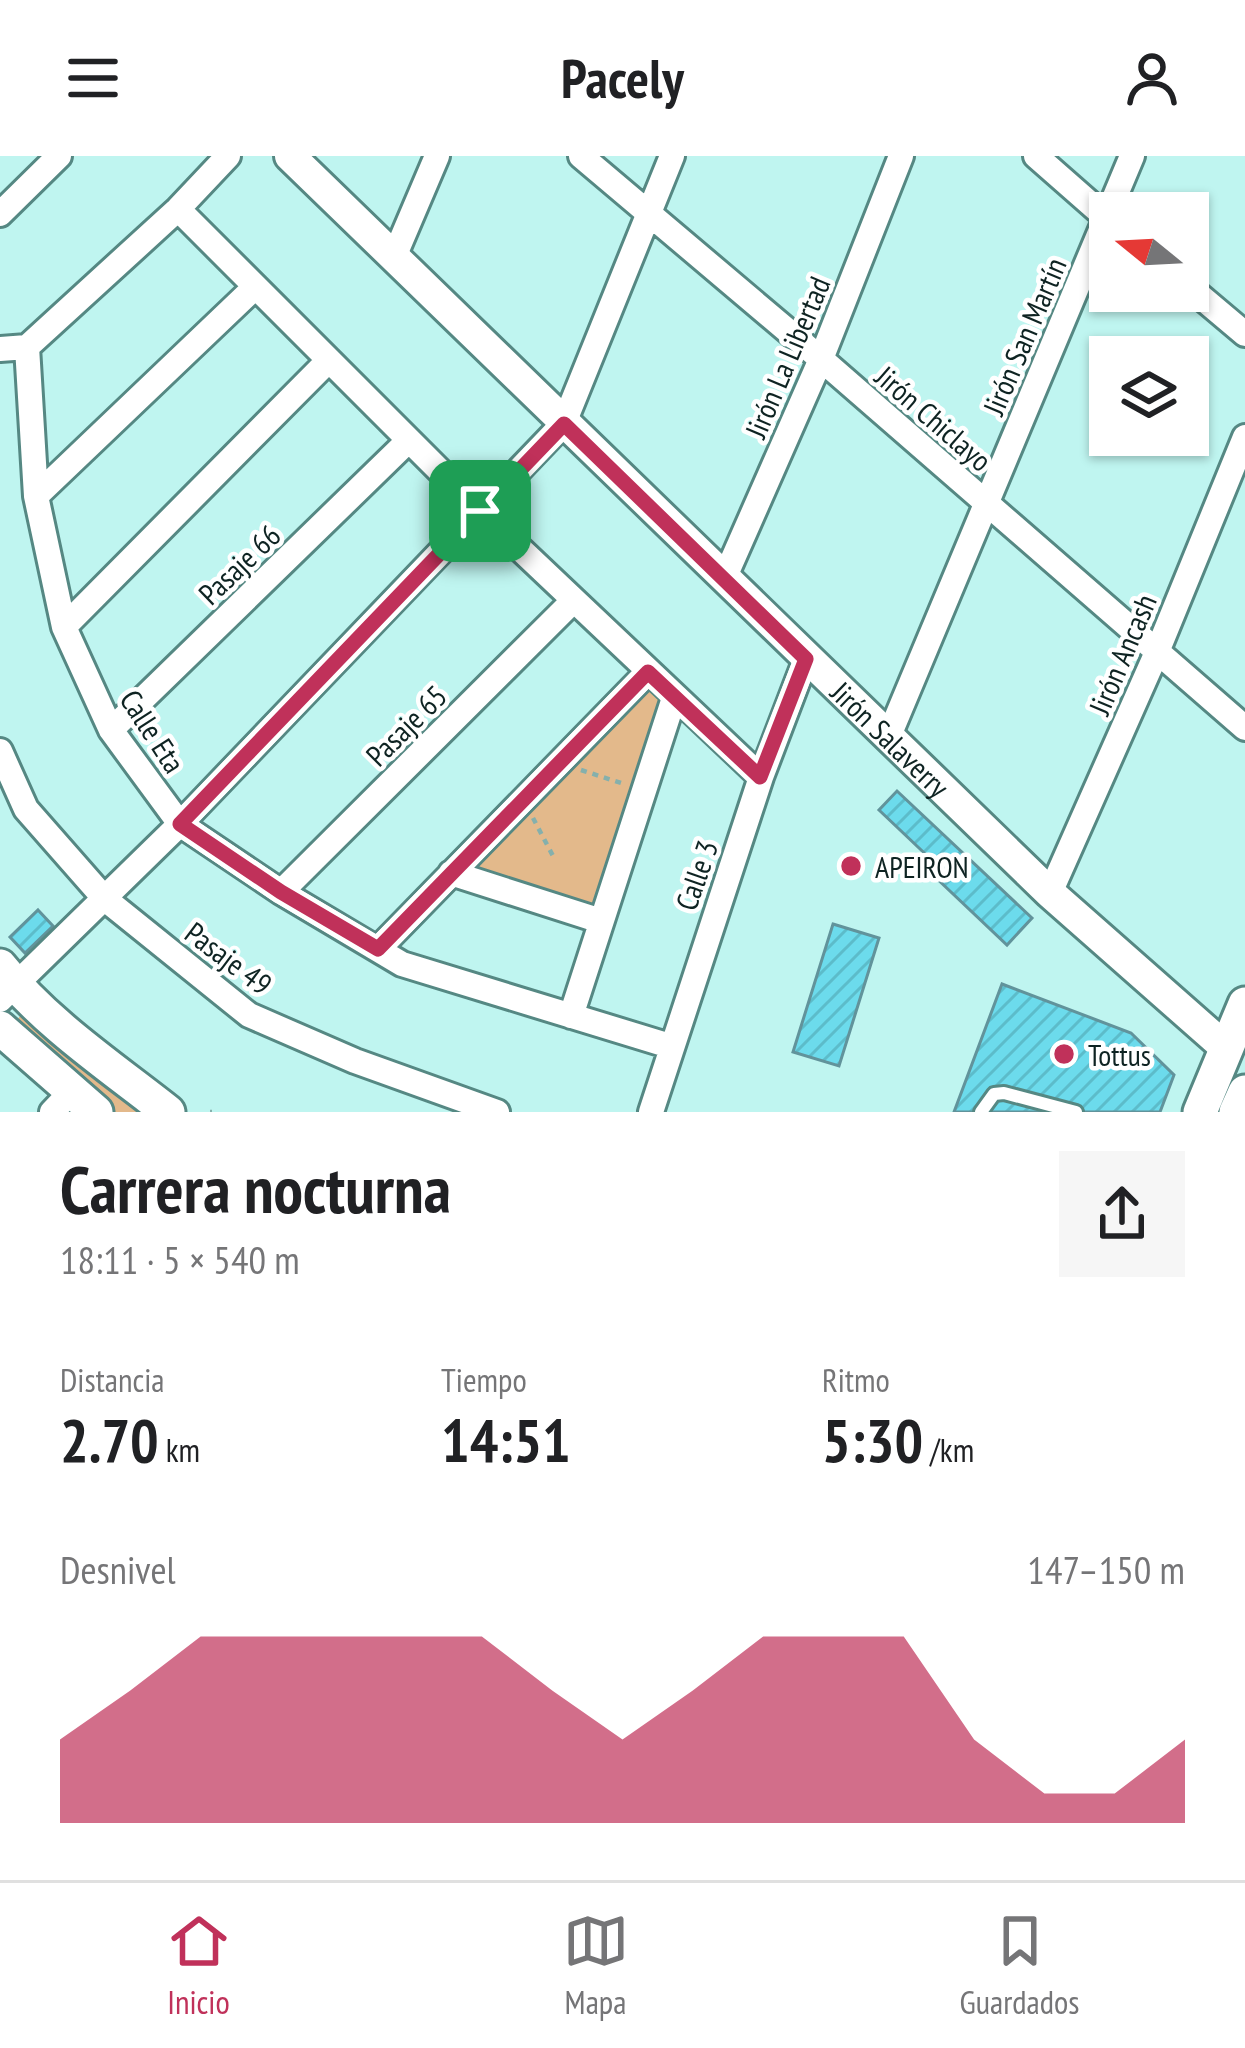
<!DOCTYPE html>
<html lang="es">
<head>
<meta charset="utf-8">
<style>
	:root { --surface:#fff; --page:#f6f6f6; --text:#202124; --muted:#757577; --line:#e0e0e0; --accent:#c0315a }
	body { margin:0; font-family:"PT Sans Narrow",sans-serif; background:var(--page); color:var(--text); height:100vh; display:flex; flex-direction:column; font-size:45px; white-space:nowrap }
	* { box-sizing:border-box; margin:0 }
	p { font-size:39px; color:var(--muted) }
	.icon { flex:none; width:66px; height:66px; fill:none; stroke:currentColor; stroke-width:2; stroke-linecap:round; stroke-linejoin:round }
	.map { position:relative; height:956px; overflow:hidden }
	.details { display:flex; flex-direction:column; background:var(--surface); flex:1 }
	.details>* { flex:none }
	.needle { width:78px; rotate:288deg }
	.tools { position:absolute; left:1089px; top:36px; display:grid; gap:24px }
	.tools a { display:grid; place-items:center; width:120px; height:120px; border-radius:0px; background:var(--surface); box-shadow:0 3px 9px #0004; font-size:60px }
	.pin { position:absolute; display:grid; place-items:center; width:102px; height:102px; color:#fff; margin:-51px; border-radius:24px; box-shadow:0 6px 18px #0006 }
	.round { display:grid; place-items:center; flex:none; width:126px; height:126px; border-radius:0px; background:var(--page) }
	.overview { display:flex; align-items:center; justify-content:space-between; height:204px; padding:0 60px }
	h1 { font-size:66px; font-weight:700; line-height:90px }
	.figures { display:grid; grid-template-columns:repeat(3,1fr); gap:18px; height:204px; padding:12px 60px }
	.figures div { display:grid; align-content:center }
	.figures b { font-size:60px; font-weight:700 }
	.figures small { font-size:33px; font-weight:400 }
	.figures p { font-size:33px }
	.chart { height:336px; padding:24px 60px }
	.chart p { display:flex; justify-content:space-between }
	.chart svg { width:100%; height:216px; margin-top:12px; fill:var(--accent); opacity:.7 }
	header { display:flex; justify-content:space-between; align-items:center; height:156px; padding:0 60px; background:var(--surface); font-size:54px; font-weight:700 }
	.menu { display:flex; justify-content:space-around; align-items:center; height:168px; border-top:3px solid var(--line); background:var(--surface); font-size:33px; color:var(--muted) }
	.menu a { display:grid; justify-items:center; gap:6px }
	.menu .current { color:var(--accent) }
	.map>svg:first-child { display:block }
	.green { fill:#e3b98b }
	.building { fill:url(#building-hatch); stroke:#61939b; stroke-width:3 }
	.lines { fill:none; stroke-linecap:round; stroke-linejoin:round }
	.service-casing { stroke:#558883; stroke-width:18 }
	.minor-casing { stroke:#558883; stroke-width:30 }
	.tertiary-casing { stroke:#558883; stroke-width:36 }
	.secondary-casing { stroke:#558883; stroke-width:39 }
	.path { stroke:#85b0ac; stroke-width:4.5; stroke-dasharray:6 6; stroke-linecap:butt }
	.service { stroke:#fff; stroke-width:12 }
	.minor { stroke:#fff; stroke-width:24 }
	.tertiary { stroke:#fff; stroke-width:30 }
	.secondary { stroke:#fff; stroke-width:33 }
	.route-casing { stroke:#fff; stroke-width:24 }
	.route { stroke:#c0315a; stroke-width:15 }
	.poi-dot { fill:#c0315a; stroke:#fff; stroke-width:4.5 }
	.labels { text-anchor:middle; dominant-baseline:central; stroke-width:9; stroke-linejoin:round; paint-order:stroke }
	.street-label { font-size:30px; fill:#0e2322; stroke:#fff }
	.poi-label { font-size:30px; fill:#0e2322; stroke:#fff; text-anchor:start }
</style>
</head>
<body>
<header><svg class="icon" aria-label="menu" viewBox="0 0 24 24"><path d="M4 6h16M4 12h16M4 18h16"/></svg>Pacely<svg class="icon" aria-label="person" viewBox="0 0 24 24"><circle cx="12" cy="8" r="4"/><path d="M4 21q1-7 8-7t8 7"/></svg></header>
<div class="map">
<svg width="1245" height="956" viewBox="0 0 1245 956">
	<defs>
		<pattern id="building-hatch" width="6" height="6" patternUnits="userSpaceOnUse" patternTransform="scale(3)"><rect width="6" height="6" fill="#6cdbec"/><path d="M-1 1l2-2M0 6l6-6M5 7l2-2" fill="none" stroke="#5cbcca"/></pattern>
	</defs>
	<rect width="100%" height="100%" fill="#bff5f0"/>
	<path class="green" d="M648,528L663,541L593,754L465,711Z
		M25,855L153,956H113L10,871Z"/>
	<path class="building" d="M897,635L1032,762L1007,789L932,718L939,711L879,654Z
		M38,754L53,770L25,797L10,781Z
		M833,768L879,782L839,910L793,896Z
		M1002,828L1131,877L1174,919L1160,956H954Z"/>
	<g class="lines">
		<defs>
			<path id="service" d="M981,956L994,938L1004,937L1076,956"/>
			<path id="minor" d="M581,0L821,203L1245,572
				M1036,0L1110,65
				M178,53L480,355L761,621
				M0,58L59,0
				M394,101L437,0
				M1188,130L1245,178
				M27,191L36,340L64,471L111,574L180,668L281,736L402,808L670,890
				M0,193L27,191L178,53L228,0
				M36,340L255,131
				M724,423L821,203L901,0
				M64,471L329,204
				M111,574L409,284
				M888,582L1132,0
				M0,595L26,653L105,743L249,859L355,905L497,956
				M451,717L601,765
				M281,736L573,445
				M1050,737L1157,496L1245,281
				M378,793L648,516
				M0,844L180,668L564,267L672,0
				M571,860L674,542
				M52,956L71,936
				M651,956L761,621L806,503"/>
			<g id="tertiary">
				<path id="s1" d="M290,0L1050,737L1227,893"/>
			</g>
			<path id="secondary" d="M0,810C45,867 111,911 168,956
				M0,872L96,956
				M1200,956L1245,848
				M1236,956L1245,936"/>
		</defs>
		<use href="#service" class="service-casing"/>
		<use href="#minor" class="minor-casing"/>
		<use href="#tertiary" class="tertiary-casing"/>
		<use href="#secondary" class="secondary-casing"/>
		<path class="path" d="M581,614L621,627
			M533,662L553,700
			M210,956H212"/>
		<use href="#service" class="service"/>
		<use href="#minor" class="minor"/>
		<use href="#tertiary" class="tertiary"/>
		<use href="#secondary" class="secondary"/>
	</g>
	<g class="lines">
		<defs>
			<path id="route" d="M564,268L806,503L760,621L648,516L378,793L281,736L180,668Z"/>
		</defs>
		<use href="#route" class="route-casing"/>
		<use href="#route" class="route"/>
	</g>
	<g class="poi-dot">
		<circle cx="851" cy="710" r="12"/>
		<circle cx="1064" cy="898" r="12"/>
	</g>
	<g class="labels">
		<g class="street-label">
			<text transform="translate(1024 180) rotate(-67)">Jirón San Martín</text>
			<text transform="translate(787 201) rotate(-67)">Jirón La Libertad</text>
			<text transform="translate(934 262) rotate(41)">Jirón Chiclayo</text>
			<text transform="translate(239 408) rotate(-44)">Pasaje 66</text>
			<text transform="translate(1122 498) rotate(-67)">Jirón Ancash</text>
			<text transform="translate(406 569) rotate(-45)">Pasaje 65</text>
			<text transform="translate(153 575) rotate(57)">Calle Eta</text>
			<text stroke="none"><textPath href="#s1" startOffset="837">Jirón Salaverry</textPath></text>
			<text transform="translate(696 719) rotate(-71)">Calle 3</text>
			<text transform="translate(229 802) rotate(37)">Pasaje 49</text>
		</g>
		<g class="poi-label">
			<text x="875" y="710">APEIRON</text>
			<text x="1088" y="898">Tottus</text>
		</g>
	</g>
</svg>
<div class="tools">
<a><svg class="needle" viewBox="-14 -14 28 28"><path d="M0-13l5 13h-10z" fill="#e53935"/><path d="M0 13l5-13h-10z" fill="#757577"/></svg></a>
<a><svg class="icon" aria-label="layers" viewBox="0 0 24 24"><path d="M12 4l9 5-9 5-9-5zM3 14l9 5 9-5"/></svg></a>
</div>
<div class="pin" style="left:480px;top:355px;background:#1e9e55"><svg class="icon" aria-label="arrive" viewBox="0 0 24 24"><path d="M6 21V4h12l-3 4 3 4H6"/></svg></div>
</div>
<section class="details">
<div class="overview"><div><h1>Carrera nocturna</h1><p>18:11 · 5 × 540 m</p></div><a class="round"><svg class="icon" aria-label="share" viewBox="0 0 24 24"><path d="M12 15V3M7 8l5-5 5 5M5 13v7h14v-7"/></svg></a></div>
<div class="figures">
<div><p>Distancia</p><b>2.70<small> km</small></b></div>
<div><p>Tiempo</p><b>14:51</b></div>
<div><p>Ritmo</p><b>5:30<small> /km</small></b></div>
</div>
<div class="chart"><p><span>Desnivel</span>147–150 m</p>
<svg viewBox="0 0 160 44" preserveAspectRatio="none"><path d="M0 44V27L10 17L20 6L30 6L40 6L50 6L60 6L70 17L80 27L90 17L100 6L110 6L120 6L130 27L140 38L150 38L160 27V44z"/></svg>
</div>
</section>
<nav class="menu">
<a class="current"><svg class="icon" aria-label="home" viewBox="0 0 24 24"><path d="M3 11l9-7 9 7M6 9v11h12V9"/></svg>Inicio</a>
<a><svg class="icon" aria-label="map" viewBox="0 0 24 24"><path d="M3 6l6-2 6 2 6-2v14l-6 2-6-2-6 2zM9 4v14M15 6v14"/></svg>Mapa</a>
<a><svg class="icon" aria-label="saved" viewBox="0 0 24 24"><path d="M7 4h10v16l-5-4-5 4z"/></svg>Guardados</a>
</nav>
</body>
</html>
